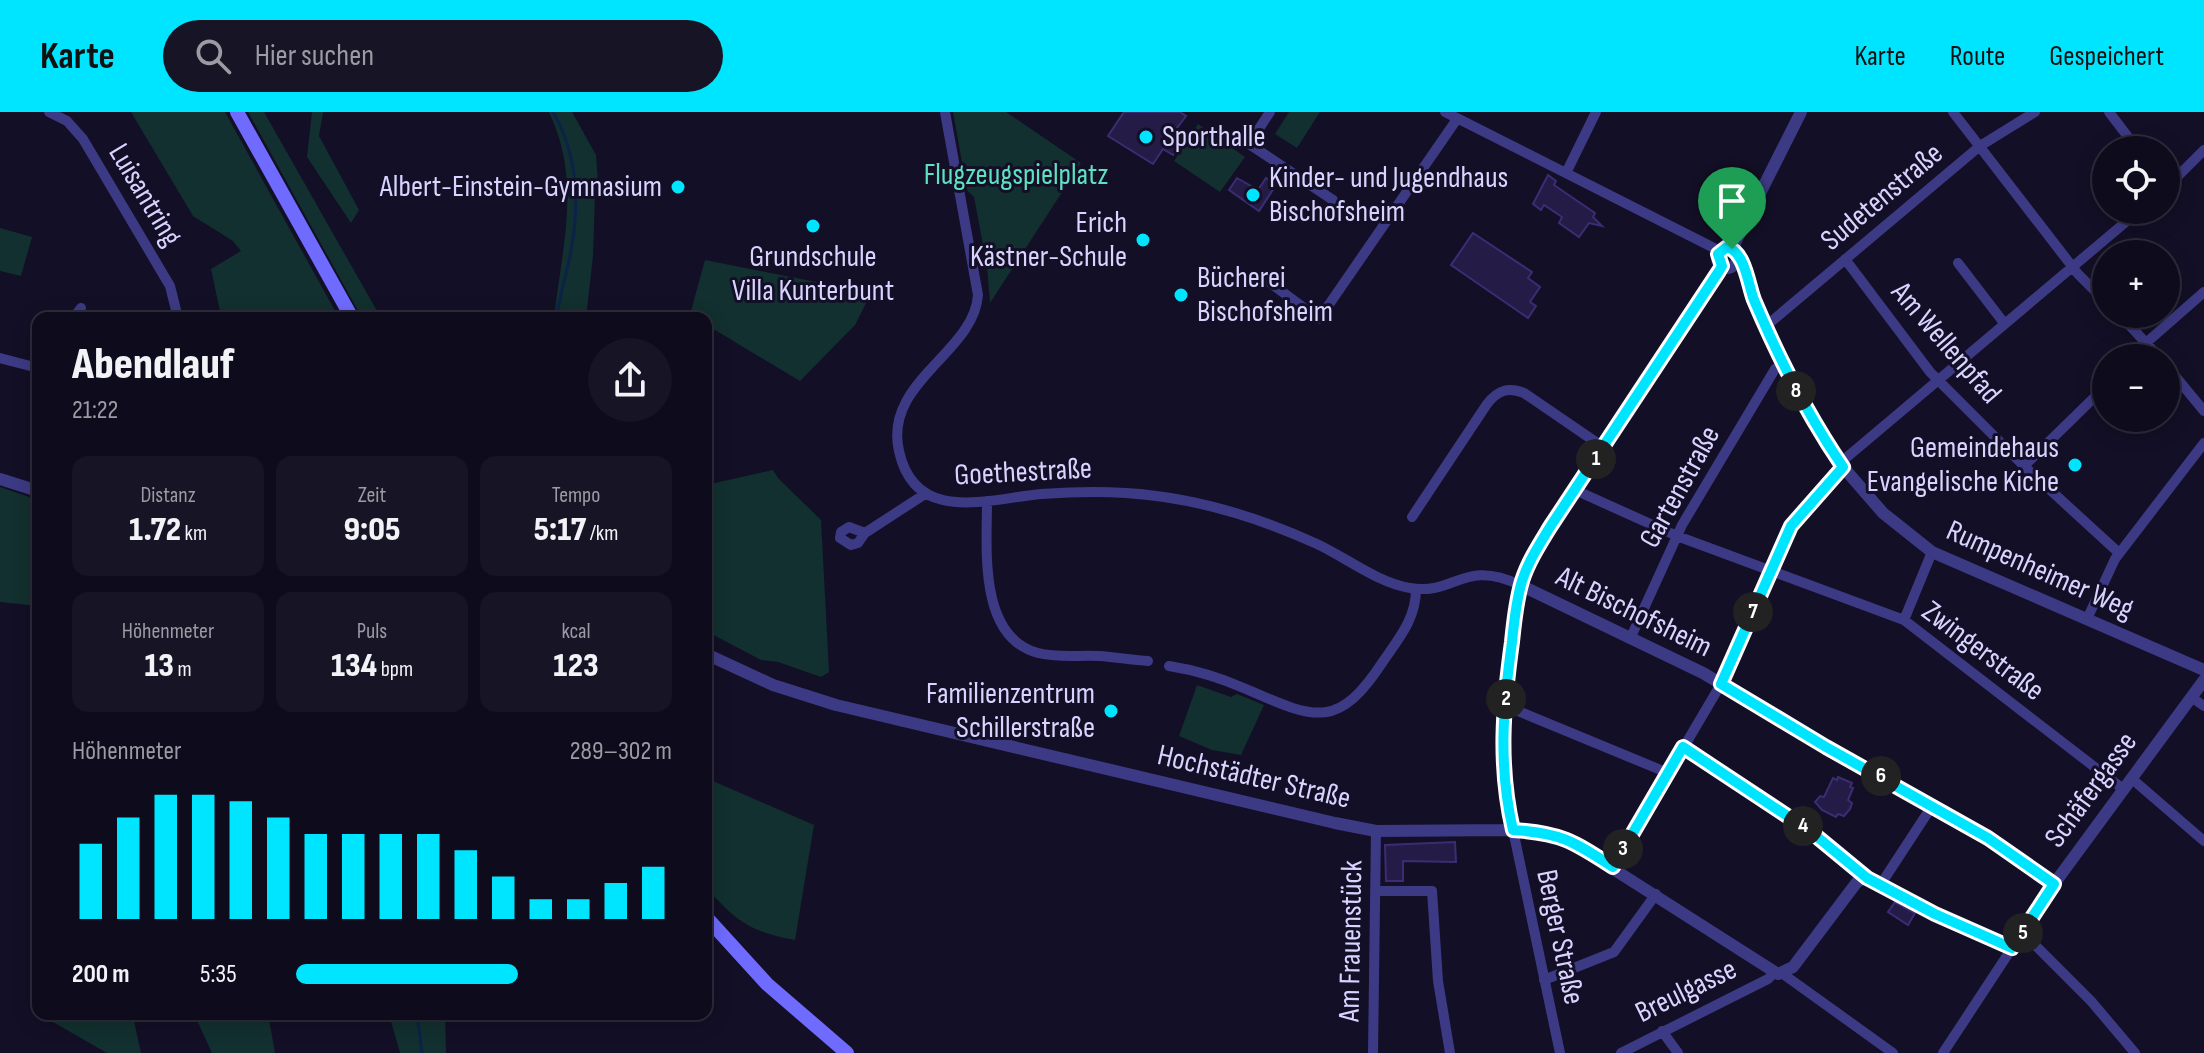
<!DOCTYPE html>
<html lang="de">
<head>
<meta charset="utf-8">
<style>
	:root { --surface:#0e0b1c; --page:#171425; --text:#f1f3f6; --muted:#9b9ba3; --line:#2e2b3b; --accent:#00e5ff }
	body { margin:0; font-family:"Sofia Sans Condensed",sans-serif; background:var(--page); color:var(--text); height:100vh; display:flex; flex-direction:column; font-size:30px; white-space:nowrap }
	* { box-sizing:border-box; margin:0 }
	p { font-size:26px; color:var(--muted) }
	.icon { flex:none; width:44px; height:44px; fill:none; stroke:currentColor; stroke-width:2; stroke-linecap:round; stroke-linejoin:round }
	.map { position:relative; flex:1; overflow:hidden }
	.details { position:absolute; left:32px; top:200px; width:680px; height:708px; display:flex; flex-direction:column; background:var(--surface); border-radius:16px; box-shadow:0 4px 20px #0003,0 0 0 2px var(--line) }
	.details>* { flex:none }
	.tools { position:absolute; left:2092px; top:24px; display:grid; gap:16px }
	.tools a { display:grid; place-items:center; width:88px; height:88px; border-radius:50%; background:var(--surface); box-shadow:0 4px 20px #0003,0 0 0 2px var(--line); font-size:40px }
	.pin { position:absolute; display:grid; place-items:center; width:68px; height:68px; color:#fff; margin:-82px -34px; border-radius:50% 50% 50% 0; rotate:-45deg; box-shadow:0 0 8px #0007 }
	.pin .icon { rotate:45deg }
	.km { position:absolute; width:40px; height:40px; margin:-20px; border-radius:50%; background:#222; color:#fff; font-size:22px; line-height:40px; text-align:center }
	.round { display:grid; place-items:center; flex:none; width:84px; height:84px; border-radius:42px; background:var(--page) }
	.summary { display:flex; align-items:center; justify-content:space-between; height:136px; padding:0 40px }
	h1 { font-size:44px; font-weight:800; line-height:60px }
	.metrics { display:grid; grid-template-columns:repeat(3,1fr); gap:12px; height:136px; padding:8px 40px }
	.metrics div { display:grid; align-content:center; border-radius:16px; background:var(--page); text-align:center }
	.metrics b { font-size:34px; font-weight:800 }
	.metrics small { font-size:22px; font-weight:400 }
	.metrics p { font-size:22px }
	.chart { height:224px; padding:16px 40px }
	.chart p { display:flex; justify-content:space-between }
	.chart svg { width:100%; height:144px; margin-top:8px; stroke:var(--accent); stroke-width:6 }
	ul { padding:0 40px; list-style:none; font-size:26px }
	li { display:grid; grid-template-columns:128px 96px 1fr; align-items:center; height:60px }
	li i { height:20px; border-radius:10px; background:var(--accent) }
	header { display:flex; align-items:center; gap:48px; box-sizing:border-box; height:112px; padding:0 40px; background:var(--accent); color:#111 }
	header strong { font-size:38px }
	nav { display:flex; gap:44px; margin-inline-start:auto; font-size:28px }
	.search { width:560px; height:72px; background:var(--page); display:flex; align-items:center; gap:20px; box-sizing:border-box; padding:0 28px; border-radius:44px; color:var(--muted); font-size:30px }
	.map>svg:first-child { display:block }
	.green { fill:#12302f }
	.lines { fill:none; stroke-linecap:round; stroke-linejoin:round }
	.stream { stroke:#0c2248; stroke-width:3 }
	.building { fill:#241b47; stroke:#3b2d73; stroke-width:2 }
	.minor { stroke:#3d3a85; stroke-width:10 }
	.tertiary { stroke:#3d3a85; stroke-width:12 }
	.secondary { stroke:#6f6bff; stroke-width:14 }
	.route-casing { stroke:#fff; stroke-width:16 }
	.route { stroke:#00e5ff; stroke-width:10 }
	.poi-dot { fill:#00e5ff; stroke:#130f26; stroke-width:3 }
	.labels { text-anchor:middle; dominant-baseline:central; stroke-width:6; stroke-linejoin:round; paint-order:stroke }
	.poi-label { font-size:30px; fill:#d9d4ff; stroke:#130f26; text-anchor:end }
	.park-label { font-size:30px; fill:#5fe0c0; stroke:#130f26 }
	.street-label { font-size:30px; fill:#d9d4ff; stroke:#130f26 }
</style>
</head>
<body>
<header>
<strong>Karte</strong>
<div class="search"><svg class="icon" aria-label="search" viewBox="0 0 24 24"><circle cx="10" cy="10" r="6"/><path d="M15 15l6 6"/></svg>Hier suchen</div>
<nav><a>Karte</a><a>Route</a><a>Gespeichert</a></nav>
</header>
<div class="map">
<svg width="2204" height="941" viewBox="0 0 2204 941">
	<rect width="100%" height="100%" fill="#130f26"/>
	<path class="green" d="M131,0H225L339,206L221,204L211,157L241,139L233,129L193,104Z
		M248,0H264L381,206H362Z
		M312,0H323L319,24L359,98L351,111L307,45Z
		M549,0H572L596,43L598,71L604,79L595,83L593,144L586,206H554C562,134 582,69 549,0Z
		M953,0H1006L1081,51L990,191L987,154L974,85L967,78Z
		M1289,0H1320L1297,36L1275,22Z
		M1198,12L1245,45L1220,80L1174,49Z
		M0,116L32,125L21,164L0,159Z
		M705,148L871,181L855,213L800,269L715,218L706,230V206H689Z
		M773,358L778,366L821,408L829,560L821,565L778,550L761,548L706,519V373Z
		M0,375L38,388V494L0,490Z
		M1197,573L1231,585L1237,582L1264,593L1241,643L1212,638L1179,624Z
		M706,666L814,713L795,828C751,820 735,809 706,775Z
		M39,902H77L134,909L141,941H107Z
		M194,902H268L275,941H212Z
		M389,902H445L446,941H400Z"/>
	<g class="lines">
		<path class="stream" d="M553,0C578,43 580,90 571,139C567,162 559,183 557,206
			M417,902L422,941"/>
	</g>
	<path class="building" d="M1124,0H1180L1186,4L1174,20L1184,27L1173,43L1163,37L1153,52L1108,24Z
		M1548,63L1556,69L1554,73L1595,101L1593,105L1602,114L1589,111L1579,125L1559,111L1562,105L1544,93L1541,98L1533,92Z
		M1237,66L1258,78L1266,66L1276,73L1259,99L1229,78Z
		M1473,121L1532,160L1528,166L1540,175L1530,190L1536,194L1528,206L1451,153Z
		M1838,665L1852,671L1850,675L1853,676L1848,688L1852,691L1850,697L1844,704L1838,702L1836,705L1822,698L1815,690L1820,684L1824,685L1833,666L1837,668Z
		M1455,730L1456,750L1403,749V769H1386L1385,733Z
		M1895,790L1915,801L1908,813L1888,800Z"/>
	<g class="lines">
		<path class="minor" d="M49,0L67,9L83,27L170,174L178,206
			M945,0L978,183C974,241 883,270 899,339C915,413 988,387 1041,382C1069,380 1098,379 1126,381C1191,385 1258,405 1317,432C1347,446 1378,471 1410,476C1455,484 1463,446 1520,473
			M1270,0L1249,32L1333,88
			M1445,0L1720,139
			M1953,0L2078,162L2106,190
			M2109,0L2138,38
			M1566,61L1596,0
			M2166,76L2204,38
			M1845,147L1930,260L2024,354L2119,441
			M1958,151L2004,211
			M1269,170L1319,207L1457,7
			M2119,202L2160,246
			M73,206L81,196
			M1766,214L1980,34L2035,0
			M0,246L38,256
			M2135,246L2147,230L2204,180
			M2166,253L2204,299
			M1840,351L2140,98
			M2024,354L2106,274
			M1575,378L1677,424L1904,508L2123,677
			M987,389C987,436 978,525 1038,541C1057,546 1079,543 1099,544C1116,545 1132,548 1148,549
			M1412,405L1487,292C1498,278 1508,275 1524,281L1603,335
			M865,421L849,415L841,420L840,426L851,433L858,431L865,421L925,382
			M2087,507L2115,447L2204,331
			M1904,508L1932,440
			M1630,527L1682,413L1775,257L1783,253
			M1169,554C1195,558 1221,566 1246,577C1315,607 1338,619 1384,548C1400,525 1416,506 1416,477
			M2191,585L2204,594
			M1504,598L1518,599L1668,661
			M1683,635L1810,719L1867,766
			M2131,666L2204,729
			M1513,718L1560,941
			M1613,755L1721,572L1791,414L1843,355
			M1881,772L1932,694
			M1377,779H1432L1438,869L1450,941
			M2023,821L2091,889L2135,941
			M1783,862L1893,941
			M1544,868L1614,840L1656,782
			M1662,919L1678,941
			M1373,941L1376,719
			M1621,941L1768,867L1773,862
			M1943,941L2012,836"/>
		<path class="tertiary" d="M1717 146a10 10 0 1 1 20 0a10 10 0 1 1-20 0Z
			M1732,137L1801,0
			M1738,146L1800,288L1843,355L1883,401L1932,440L2204,558
			M0,367L38,379
			M1520,473L1703,561L1826,635L1988,726L2054,772
			M706,542L773,573L836,593L1335,711L1376,719L1513,718L1563,725L1778,862L1793,855L1857,770L1864,766L1875,768L1935,802L2012,836L2054,772L2204,568
			M1513,718C1498,655 1503,594 1512,530C1515,508 1516,485 1524,464C1530,446 1541,431 1550,415L1722,154"/>
		<path class="secondary" d="M237,0L352,206
			M706,805L767,872L847,941"/>
	</g>
	<g class="lines">
		<defs>
			<path id="route" d="M1727,135C1745,140 1748,172 1754,188C1779,247 1807,302 1843,355L1791,414L1721,572L1826,635L1988,726L2054,772L2012,836L1935,802L1867,766L1810,719L1683,635L1613,755C1573,729 1561,721 1513,718C1498,653 1503,595 1512,530C1514,510 1516,489 1522,469C1528,450 1539,433 1550,415L1719,159L1722,154L1718,142Z"/>
		</defs>
		<use href="#route" class="route-casing"/>
		<use href="#route" class="route"/>
	</g>
	<g class="poi-dot">
		<circle cx="1146" cy="25" r="8"/>
		<circle cx="678" cy="75" r="8"/>
		<circle cx="1253" cy="83" r="8"/>
		<circle cx="813" cy="114" r="8"/>
		<circle cx="1143" cy="128" r="8"/>
		<circle cx="1181" cy="183" r="8"/>
		<circle cx="2075" cy="353" r="8"/>
		<circle cx="1111" cy="599" r="8"/>
	</g>
	<g class="labels">
		<g class="poi-label">
			<text x="1162" y="25" text-anchor="start">Sporthalle</text>
			<text x="1269" y="66" text-anchor="start">Kinder- und Jugendhaus<tspan x="1269" dy="34">Bischofsheim</tspan></text>
			<text x="662" y="75">Albert-Einstein-Gymnasium</text>
			<text x="1127" y="111">Erich<tspan x="1127" dy="34">Kästner-Schule</tspan></text>
			<text x="813" y="145" text-anchor="middle">Grundschule<tspan x="813" dy="34">Villa Kunterbunt</tspan></text>
			<text x="1197" y="166" text-anchor="start">Bücherei<tspan x="1197" dy="34">Bischofsheim</tspan></text>
			<text x="2059" y="336">Gemeindehaus<tspan x="2059" dy="34">Evangelische Kiche</tspan></text>
			<text x="1095" y="582">Familienzentrum<tspan x="1095" dy="34">Schillerstraße</tspan></text>
		</g>
		<g class="park-label">
			<text x="1016" y="63">Flugzeugspielplatz</text>
		</g>
		<g class="street-label">
			<text transform="translate(145 83) rotate(59)">Luisantring</text>
			<text transform="translate(1882 85) rotate(-40)">Sudetenstraße</text>
			<text transform="translate(1946 231) rotate(49)">Am Wellenpfad</text>
			<text transform="translate(1023 360) rotate(-3)">Goethestraße</text>
			<text transform="translate(1680 375) rotate(-61)">Gartenstraße</text>
			<text transform="translate(2040 458) rotate(24)">Rumpenheimer Weg</text>
			<text transform="translate(1634 500) rotate(26)">Alt Bischofsheim</text>
			<text transform="translate(1983 539) rotate(37)">Zwingerstraße</text>
			<text transform="translate(1254 665) rotate(13)">Hochstädter Straße</text>
			<text transform="translate(2091 678) rotate(-54)">Schäfergasse</text>
			<text transform="translate(1560 825) rotate(78)">Berger Straße</text>
			<text transform="translate(1351 829) rotate(-89)">Am Frauenstück</text>
			<text transform="translate(1686 879) rotate(-26)">Breulgasse</text>
		</g>
	</g>
</svg>
<div class="tools">
<a><svg class="icon" aria-label="locate" viewBox="0 0 24 24"><circle cx="12" cy="12" r="6"/><path d="M12 2v4M12 18v4M2 12h4M18 12h4"/></svg></a>
<a>+</a>
<a>−</a>
</div>
<div class="pin" style="left:1732px;top:137px;background:#1e9e55"><svg class="icon" aria-label="arrive" viewBox="0 0 24 24"><path d="M6 21V4h12l-3 4 3 4H6"/></svg></div>
<b class="km" style="left:1596px;top:347px">1</b>
<b class="km" style="left:1506px;top:587px">2</b>
<b class="km" style="left:1623px;top:737px">3</b>
<b class="km" style="left:1803px;top:714px">4</b>
<b class="km" style="left:2023px;top:821px">5</b>
<b class="km" style="left:1881px;top:664px">6</b>
<b class="km" style="left:1753px;top:500px">7</b>
<b class="km" style="left:1796px;top:279px">8</b>
<section class="details">
<div class="summary"><div><h1>Abendlauf</h1><p>21:22</p></div><a class="round"><svg class="icon" aria-label="share" viewBox="0 0 24 24"><path d="M12 15V3M7 8l5-5 5 5M5 13v7h14v-7"/></svg></a></div>
<div class="metrics">
<div><p>Distanz</p><b>1.72<small> km</small></b></div>
<div><p>Zeit</p><b>9:05</b></div>
<div><p>Tempo</p><b>5:17<small> /km</small></b></div>
</div>
<div class="metrics">
<div><p>Höhenmeter</p><b>13<small> m</small></b></div>
<div><p>Puls</p><b>134<small> bpm</small></b></div>
<div><p>kcal</p><b>123</b></div>
</div>
<div class="chart"><p><span>Höhenmeter</span>289–302 m</p>
<svg viewBox="0 0 160 44" preserveAspectRatio="none"><path d="M5 44V21M15 44V13M25 44V6M35 44V6M45 44V8M55 44V13M65 44V18M75 44V18M85 44V18M95 44V18M105 44V23M115 44V31M125 44V38M135 44V38M145 44V33M155 44V28"/></svg>
</div>
<ul>
<li><b>200 m</b>5:35<i style="width:59%"></i></li>
</ul>
</section>
</div>
</body>
</html>
